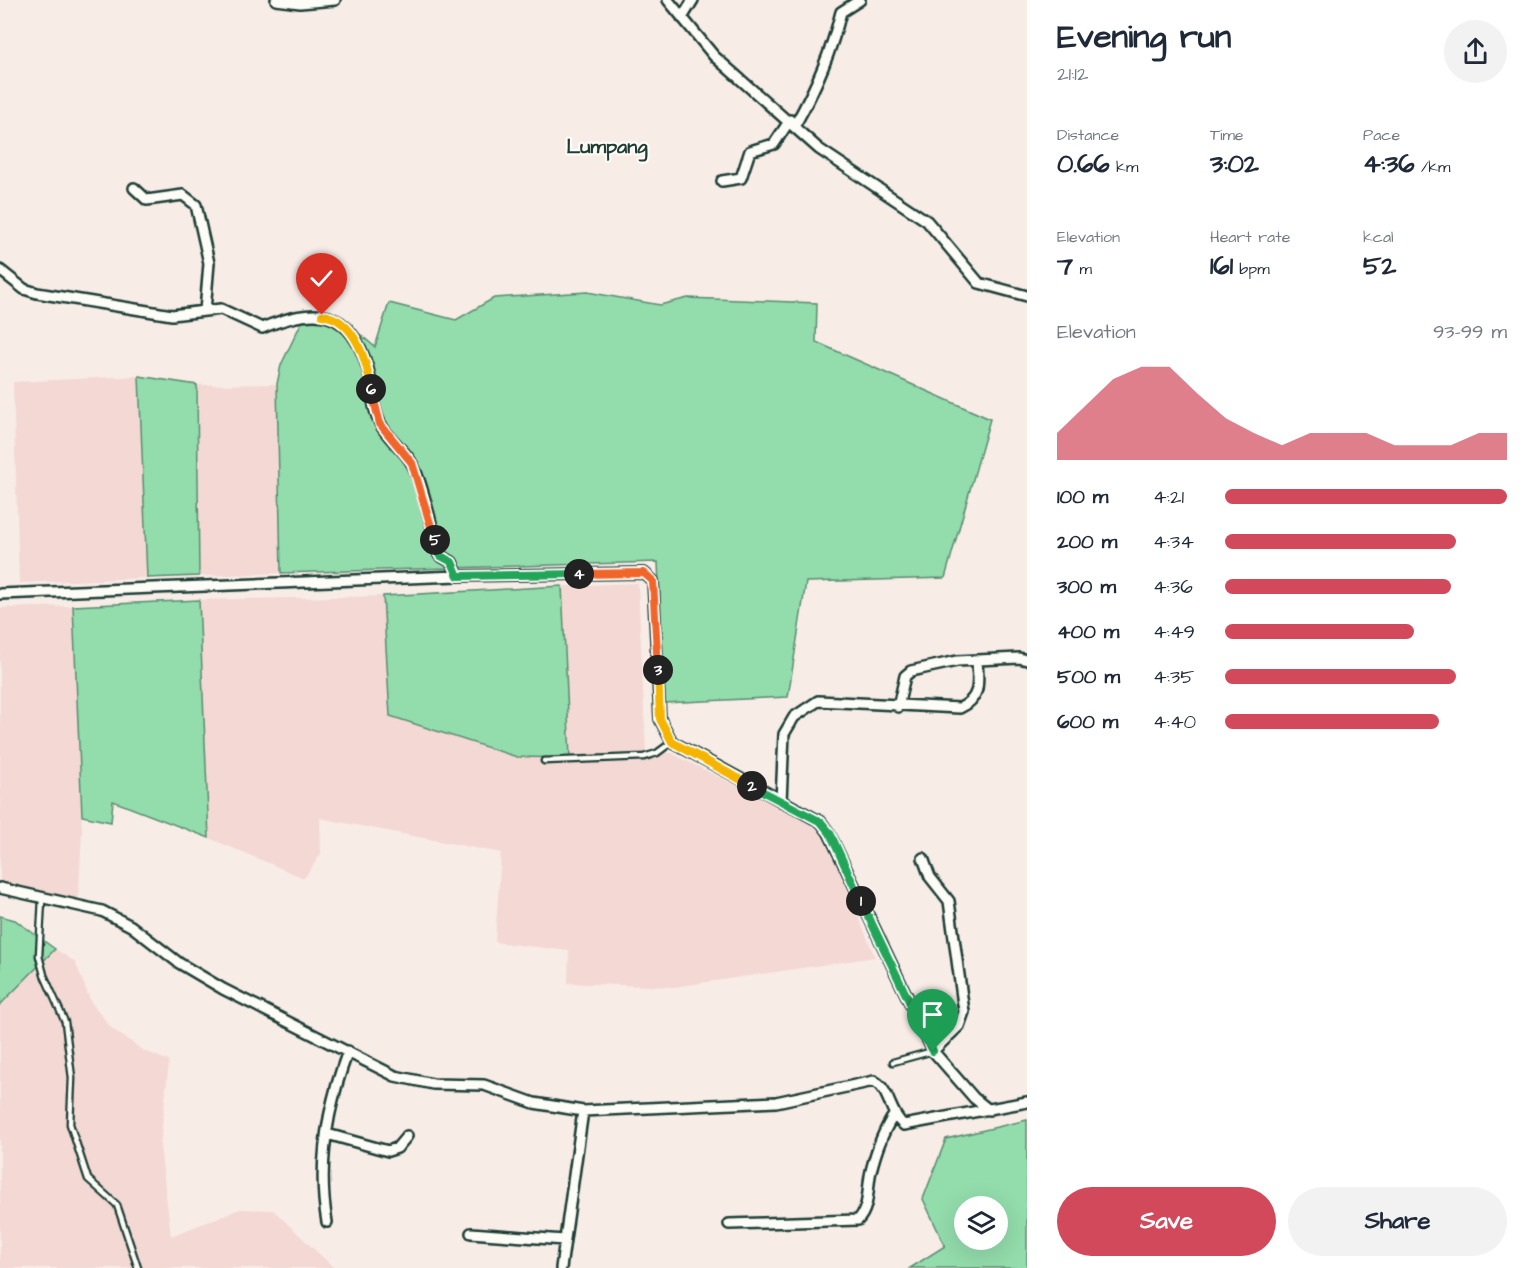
<!DOCTYPE html>
<html lang="en">
<head>
<meta charset="utf-8">
<style>
	:root { --surface:#fff; --page:#f2f2f3; --text:#1f2937; --muted:#747a83; --accent:#d1495b }
	body { margin:0; font-family:"Architects Daughter",sans-serif; background:var(--page); color:var(--text); height:100vh; display:flex; flex-direction:column; font-size:22px; white-space:nowrap }
	* { box-sizing:border-box; margin:0 }
	p { font-size:20px; color:var(--muted) }
	.icon { flex:none; width:33px; height:33px; fill:none; stroke:currentColor; stroke-width:2; stroke-linecap:round; stroke-linejoin:round }
	.map { position:relative; flex:1; overflow:hidden }
	.drawer { display:flex; flex-direction:column; background:var(--surface); width:510px }
	.drawer>* { flex:none }
	.tools { position:absolute; left:954px; top:1196px; display:grid; gap:12px }
	.tools a { display:grid; place-items:center; width:54px; height:54px; border-radius:50%; background:var(--surface); box-shadow:0 6px 24px #0002; font-size:30px }
	.pin { position:absolute; display:grid; place-items:center; width:51px; height:51px; color:#fff; margin:-62px -26px; border-radius:50% 50% 50% 0; rotate:-45deg; box-shadow:0 0 6px #0007 }
	.pin .icon { rotate:45deg }
	.km { position:absolute; width:30px; height:30px; margin:-15px; border-radius:50%; background:#222; color:#fff; font-size:16px; line-height:30px; text-align:center }
	.round { display:grid; place-items:center; flex:none; width:63px; height:63px; border-radius:32px; background:var(--page) }
	.overview { display:flex; align-items:center; justify-content:space-between; height:102px; padding:0 30px }
	h1 { font-size:33px; font-weight:700; line-height:45px }
	.figures { display:grid; grid-template-columns:repeat(3,1fr); gap:9px; height:102px; padding:6px 30px }
	.figures div { display:grid; align-content:center }
	.figures b { font-size:26px; font-weight:700 }
	.figures small { font-size:16px; font-weight:400 }
	.figures p { font-size:16px }
	.chart { height:168px; padding:12px 30px }
	.chart p { display:flex; justify-content:space-between }
	.chart svg { width:100%; height:108px; margin-top:6px; fill:var(--accent); opacity:.7 }
	.primary-button { display:flex; gap:12px; margin-top:auto; padding:12px 30px }
	.primary-button a { flex:1; height:69px; border-radius:36px; background:var(--accent); color:#fff; font-size:24px; font-weight:700; line-height:69px; text-align:center }
	.primary-button a+a { background:var(--page); color:var(--text) }
	ul { padding:0 30px; list-style:none; font-size:20px }
	li { display:grid; grid-template-columns:96px 72px 1fr; align-items:center; height:45px }
	li i { height:15px; border-radius:8px; background:var(--accent) }
	main { display:flex; flex:1; min-height:0 }
	.map>svg:first-child { display:block }
	.built { fill:#f3d8d4 }
	.green { fill:#93dcac; stroke:#598c70; stroke-width:1.5; fill-rule:evenodd }
	.lines { fill:none; stroke-linecap:round; stroke-linejoin:round }
	.lane-casing { stroke:#1f3d34; stroke-width:9 }
	.street-casing { stroke:#1f3d34; stroke-width:14 }
	.lane { stroke:#fdfcf7; stroke-width:4.5 }
	.street { stroke:#fdfcf7; stroke-width:9 }
	.split-1-casing { stroke:#fff; stroke-width:12 }
	.split-2-casing { stroke:#fff; stroke-width:12 }
	.split-3-casing { stroke:#fff; stroke-width:12 }
	.split-4-casing { stroke:#fff; stroke-width:12 }
	.split-5-casing { stroke:#fff; stroke-width:12 }
	.split-6-casing { stroke:#fff; stroke-width:12 }
	.split-7-casing { stroke:#fff; stroke-width:12 }
	.split-1 { stroke:#22a559; stroke-width:8 }
	.split-2 { stroke:#22a559; stroke-width:8 }
	.split-3 { stroke:#f5b400; stroke-width:8 }
	.split-4 { stroke:#f0652b; stroke-width:8 }
	.split-5 { stroke:#22a559; stroke-width:8 }
	.split-6 { stroke:#f0652b; stroke-width:8 }
	.split-7 { stroke:#f5b400; stroke-width:8 }
	.labels { text-anchor:middle; dominant-baseline:central; stroke-width:4.5; stroke-linejoin:round; paint-order:stroke }
	.quarter-label { font-size:20px; font-weight:bold; fill:#1f3d34; stroke:#fdfcf7 }
</style>
</head>
<body>
<main>
<div class="map">
<svg width="1027" height="1268" viewBox="0 0 1027 1268">
	<rect width="100%" height="100%" fill="#f8ece7"/>
	<filter id="ink" filterUnits="userSpaceOnUse"><feTurbulence type="fractalNoise" baseFrequency=".0167" numOctaves="2"/><feDisplacementMap in="SourceGraphic" scale="12" xChannelSelector="R" yChannelSelector="G"/><feConvolveMatrix kernelMatrix="1 2 1 2 8 2 1 2 1" color-interpolation-filters="sRGB"/></filter>
	<g filter="url(#ink)">
		<path class="built" d="M139,376L147,578L19,583L13,382Z
			M277,384L281,573L199,576L197,385Z
			M638,583L646,753H671L822,829L875,957L674,987L568,983L569,951L495,942L501,853L320,818L321,854L304,878L209,838L199,600L383,596L390,716L570,758L562,586Z
			M73,606L82,832L78,906L0,884V608Z
			M55,949L75,962L91,1002L112,1029L144,1051L169,1061L160,1146L171,1236L240,1209L273,1210L334,1268H0V1005Z"/>
		<path class="green" d="M587,292L660,305L688,298L817,303L816,342L990,419L945,578L806,582L788,697L664,703L658,562L281,573L277,384L281,365L305,315L349,325L375,347L389,303L456,320L494,298Z
			M139,376L197,385L199,576L147,578Z
			M562,586L570,758L517,757L390,716L383,596Z
			M199,600L209,838L113,801L111,822L82,816L73,606Z
			M0,916L15,920L55,949L0,1005Z
			M1027,1120V1268H910L945,1246L923,1199L946,1139ZM964,1206H998V1239H964Z"/>
		<g class="lines">
			<defs>
				<path id="lane" d="M544,761L644,757L657,753L672,742
					M42,899L39,956L44,975L65,1022L72,1078L70,1124L88,1179L117,1205L138,1268
					M893,1062L933,1051"/>
				<path id="street" d="M276,0L300,3L335,0
					M668,0L714,56L819,149L927,221L979,283L1027,296
					M682,18L693,0
					M795,125C816,88 831,53 841,12L860,0
					M722,181L741,178L750,151L774,144L790,120
					M134,188L147,200L183,195L196,205L209,263L205,311
					M0,270L24,289L37,293L172,315L221,309L262,328C316,306 350,307 368,369C373,387 371,406 380,423C387,438 403,448 411,462C422,479 433,533 439,555L452,562L458,576
					M0,594L458,576L644,573L653,581L660,719L672,742L821,822L829,833L933,1051L974,1098L989,1110
					M898,707L905,676L911,671L957,661L1019,658L1027,660
					M781,801L784,734L794,717L818,701L960,708C982,698 978,681 977,660
					M923,858L930,877L949,901L964,1012L959,1026L933,1051
					M0,888L102,911L131,926L179,963L223,989L395,1076L433,1084L484,1085L534,1103L583,1111L776,1102L874,1081C890,1089 889,1114 904,1125L1027,1102
					M327,1134L388,1151L397,1148L407,1136
					M327,1222C317,1165 328,1105 348,1051
					M729,1224L858,1220C870,1208 867,1187 871,1171C876,1151 883,1131 894,1115
					M471,1233L564,1240
					M561,1268L583,1111"/>
			</defs>
			<use href="#lane" class="lane-casing"/>
			<use href="#street" class="street-casing"/>
			<use href="#lane" class="lane"/>
			<use href="#street" class="street"/>
		</g>
	</g>
	<g class="lines" filter="url(#ink)">
		<defs>
			<path id="split-1" d="M861,901L933,1051"/>
			<path id="split-2" d="M752,786L821,822L830,833L861,901"/>
			<path id="split-3" d="M658,670L660,719L672,742L752,786"/>
			<path id="split-4" d="M579,574L644,573L653,581L658,670"/>
			<path id="split-5" d="M435,540L439,555L452,562L458,576L579,574"/>
			<path id="split-6" d="M371,389L380,424L412,463L435,540"/>
			<path id="split-7" d="M322,315C355,319 367,361 371,389"/>
		</defs>
		<use href="#split-1" class="split-1-casing"/>
		<use href="#split-2" class="split-2-casing"/>
		<use href="#split-3" class="split-3-casing"/>
		<use href="#split-4" class="split-4-casing"/>
		<use href="#split-5" class="split-5-casing"/>
		<use href="#split-6" class="split-6-casing"/>
		<use href="#split-7" class="split-7-casing"/>
		<use href="#split-1" class="split-1"/>
		<use href="#split-2" class="split-2"/>
		<use href="#split-3" class="split-3"/>
		<use href="#split-4" class="split-4"/>
		<use href="#split-5" class="split-5"/>
		<use href="#split-6" class="split-6"/>
		<use href="#split-7" class="split-7"/>
	</g>
	<g class="labels">
		<g class="quarter-label">
			<text x="607" y="147">Lumpang</text>
		</g>
	</g>
</svg>
<div class="tools">
<a><svg class="icon" aria-label="layers" viewBox="0 0 24 24"><path d="M12 4l9 5-9 5-9-5zM3 14l9 5 9-5"/></svg></a>
</div>
<div class="pin" style="left:933px;top:1051px;background:#1e9e55"><svg class="icon" aria-label="arrive" viewBox="0 0 24 24"><path d="M6 21V4h12l-3 4 3 4H6"/></svg></div>
<div class="pin" style="left:322px;top:315px;background:#d93025"><svg class="icon" aria-label="check" viewBox="0 0 24 24"><path d="M5 12l5 5 9-10"/></svg></div>
<b class="km" style="left:861px;top:901px">1</b>
<b class="km" style="left:752px;top:786px">2</b>
<b class="km" style="left:658px;top:670px">3</b>
<b class="km" style="left:579px;top:574px">4</b>
<b class="km" style="left:435px;top:540px">5</b>
<b class="km" style="left:371px;top:389px">6</b>
</div>
<section class="drawer">
<div class="overview"><div><h1>Evening run</h1><p>21:12</p></div><a class="round"><svg class="icon" aria-label="share" viewBox="0 0 24 24"><path d="M12 15V3M7 8l5-5 5 5M5 13v7h14v-7"/></svg></a></div>
<div class="figures">
<div><p>Distance</p><b>0.66<small> km</small></b></div>
<div><p>Time</p><b>3:02</b></div>
<div><p>Pace</p><b>4:36<small> /km</small></b></div>
</div>
<div class="figures">
<div><p>Elevation</p><b>7<small> m</small></b></div>
<div><p>Heart rate</p><b>161<small> bpm</small></b></div>
<div><p>kcal</p><b>52</b></div>
</div>
<div class="chart"><p><span>Elevation</span>93–99 m</p>
<svg viewBox="0 0 160 44" preserveAspectRatio="none"><path d="M0 44V33L10 22L20 11L30 6L40 6L50 17L60 27L70 33L80 38L90 33L100 33L110 33L120 38L130 38L140 38L150 33L160 33V44z"/></svg>
</div>
<ul>
<li><b>100 m</b>4:21<i style="width:100%"></i></li>
<li><b>200 m</b>4:34<i style="width:82%"></i></li>
<li><b>300 m</b>4:36<i style="width:80%"></i></li>
<li><b>400 m</b>4:49<i style="width:67%"></i></li>
<li><b>500 m</b>4:35<i style="width:82%"></i></li>
<li><b>600 m</b>4:40<i style="width:76%"></i></li>
</ul>
<div class="primary-button"><a>Save</a><a>Share</a></div>
</section>
</main>
</body>
</html>
